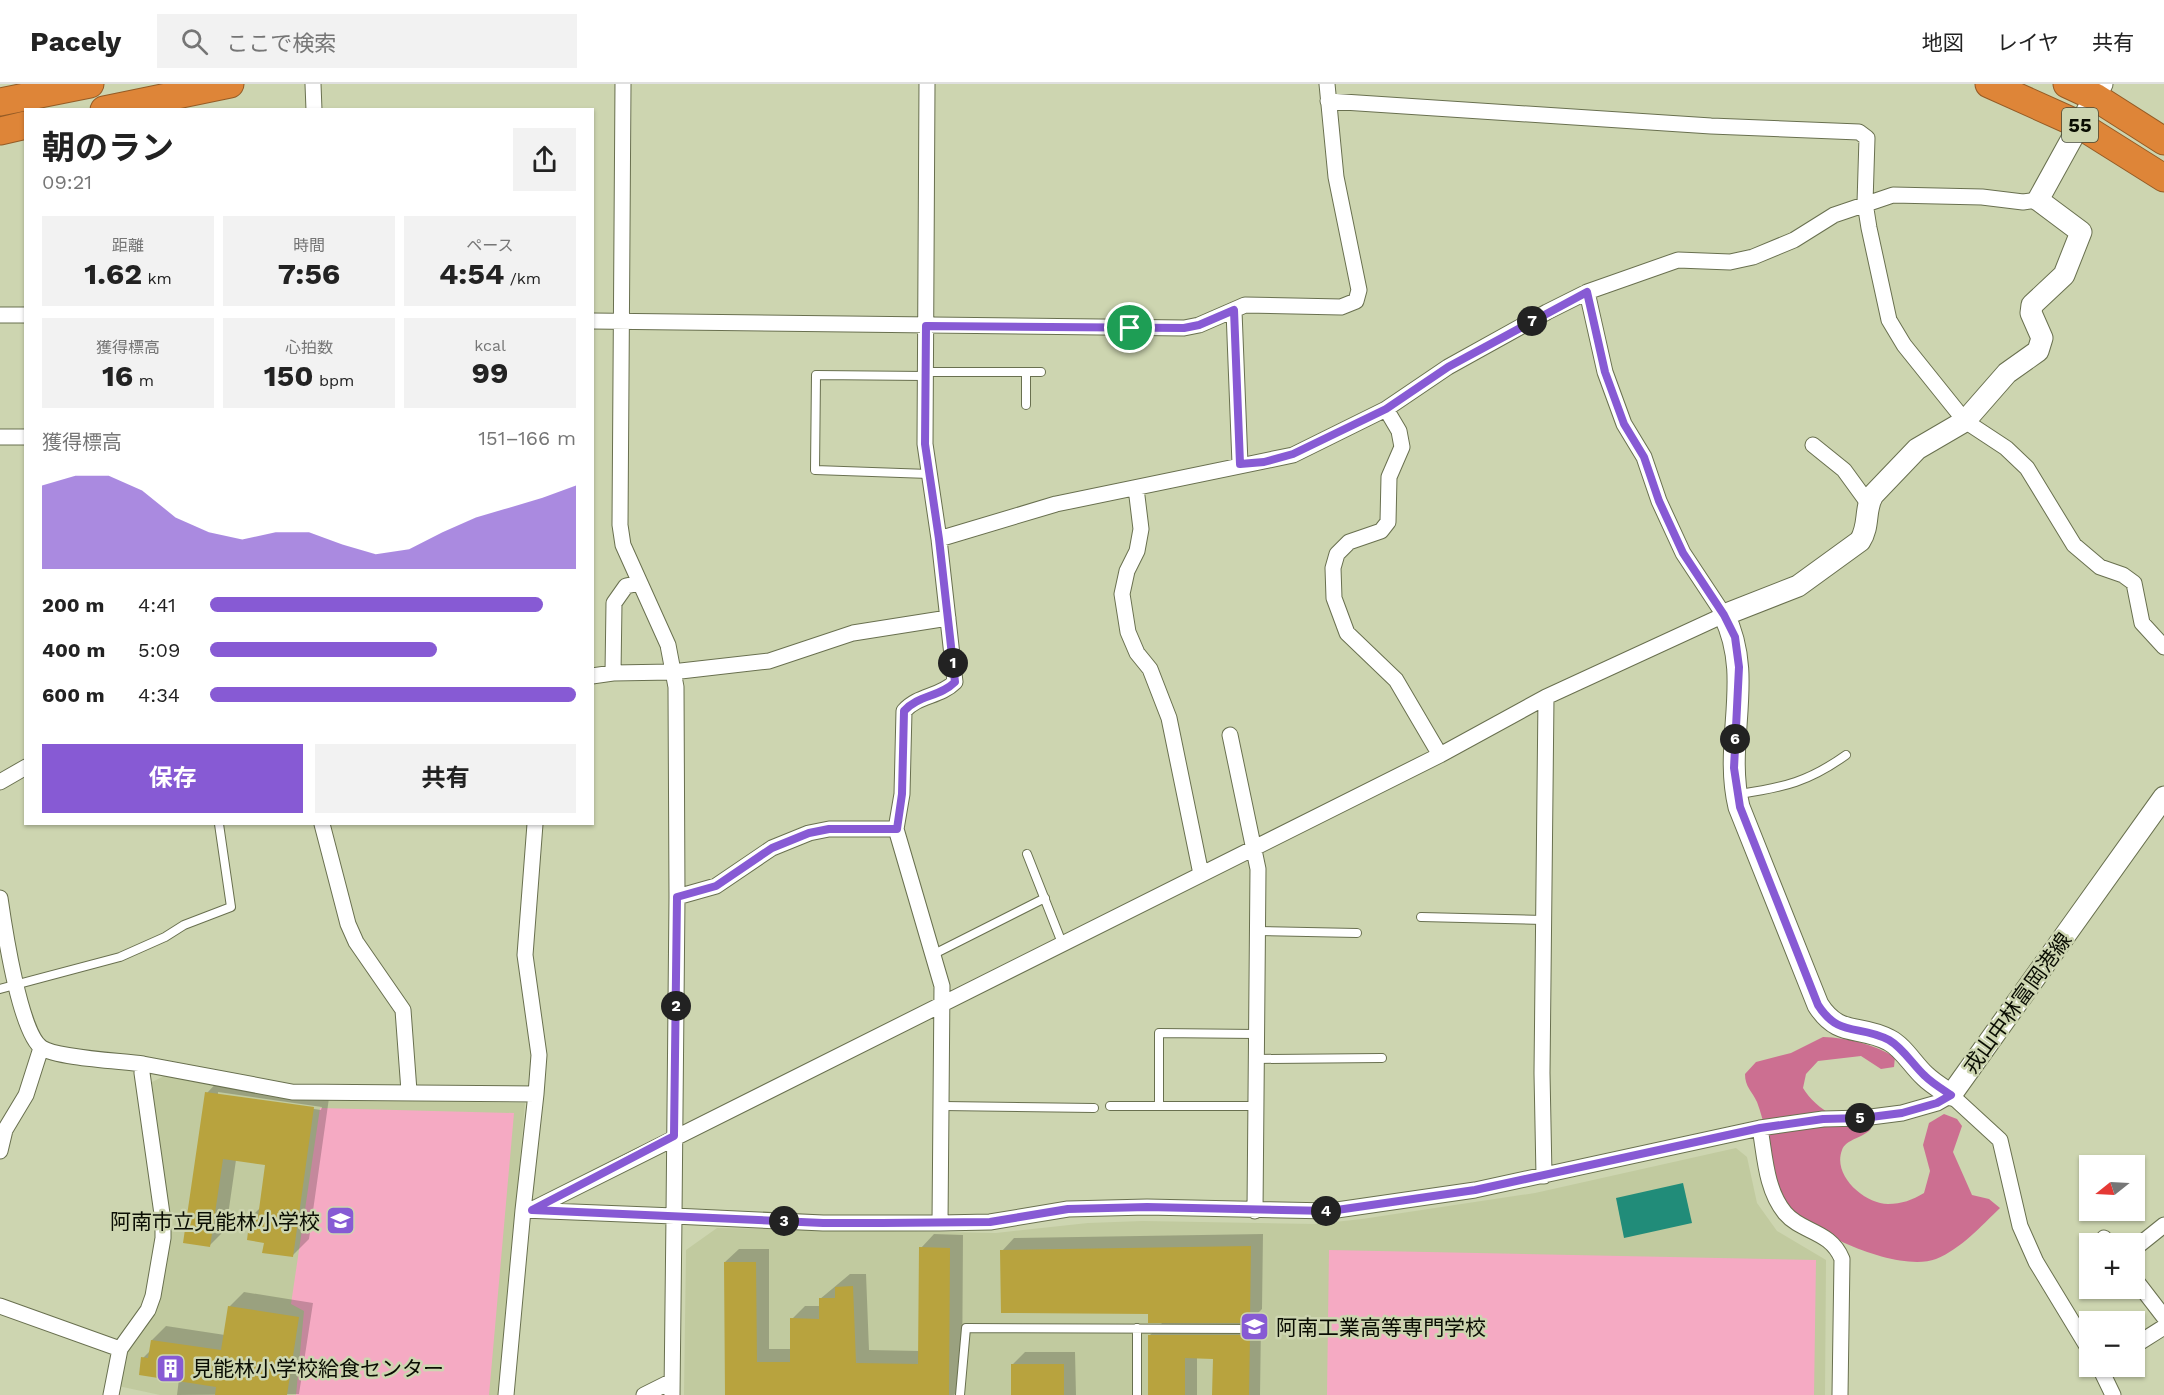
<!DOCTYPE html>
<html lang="ja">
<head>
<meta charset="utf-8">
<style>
	:root { --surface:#fff; --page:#f2f2f2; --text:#222; --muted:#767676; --line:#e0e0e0; --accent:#875ad4 }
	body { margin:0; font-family:"Work Sans","Noto Sans JP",sans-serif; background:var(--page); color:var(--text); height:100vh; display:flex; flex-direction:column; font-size:22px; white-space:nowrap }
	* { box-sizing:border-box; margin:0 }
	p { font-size:20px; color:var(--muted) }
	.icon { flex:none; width:33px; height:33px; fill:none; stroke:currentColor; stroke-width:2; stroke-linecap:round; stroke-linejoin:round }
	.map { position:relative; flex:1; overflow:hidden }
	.sheet { position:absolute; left:24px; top:24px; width:570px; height:717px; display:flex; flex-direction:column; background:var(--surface); border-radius:0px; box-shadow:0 2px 4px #0004 }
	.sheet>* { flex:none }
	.needle { width:39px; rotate:252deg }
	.tools { position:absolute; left:2079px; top:1071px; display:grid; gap:12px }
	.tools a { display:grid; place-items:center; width:66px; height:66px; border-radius:0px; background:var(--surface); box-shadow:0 2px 4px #0004; font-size:30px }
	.pin { position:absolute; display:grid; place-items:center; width:51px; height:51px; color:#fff; margin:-26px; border:3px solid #fff; border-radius:50%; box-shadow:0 2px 6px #0007 }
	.km { position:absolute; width:30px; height:30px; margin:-15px; border-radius:50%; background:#222; color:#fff; font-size:16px; line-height:30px; text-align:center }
	.round { display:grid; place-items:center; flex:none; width:63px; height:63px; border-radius:0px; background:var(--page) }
	.headline { display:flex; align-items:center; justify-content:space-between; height:102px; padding:0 18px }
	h1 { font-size:33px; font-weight:700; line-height:45px }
	.stats { display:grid; grid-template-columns:repeat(3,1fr); gap:9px; height:102px; padding:6px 18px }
	.stats div { display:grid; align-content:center; border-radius:0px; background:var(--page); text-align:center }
	.stats b { font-size:30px; font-weight:700 }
	.stats small { font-size:16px; font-weight:400 }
	.stats p { font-size:16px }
	.chart { height:168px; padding:12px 18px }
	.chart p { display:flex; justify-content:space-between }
	.chart svg { width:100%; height:108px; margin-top:6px; fill:var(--accent); opacity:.7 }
	.primary-button { display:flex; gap:12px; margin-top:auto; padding:12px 18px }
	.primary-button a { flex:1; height:69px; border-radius:0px; background:var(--accent); color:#fff; font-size:24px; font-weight:700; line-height:69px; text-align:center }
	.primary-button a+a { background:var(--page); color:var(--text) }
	ul { padding:0 18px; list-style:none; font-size:20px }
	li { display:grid; grid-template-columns:96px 72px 1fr; align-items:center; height:45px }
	li i { height:15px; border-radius:8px; background:var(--accent) }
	header { display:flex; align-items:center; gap:36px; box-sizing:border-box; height:84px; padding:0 30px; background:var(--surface); border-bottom:2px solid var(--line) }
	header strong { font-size:28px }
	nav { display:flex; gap:33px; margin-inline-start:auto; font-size:21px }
	.search { width:420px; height:54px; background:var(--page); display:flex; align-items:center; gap:15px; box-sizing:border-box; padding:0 21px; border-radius:0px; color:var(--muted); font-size:22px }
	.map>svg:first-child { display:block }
	.built { fill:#c1ca9f }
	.green { fill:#f5aac3 }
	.forest { fill:#cc6f91 }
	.water { fill:#218c79 }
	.shadow { fill:#0003; fill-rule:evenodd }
	.building { fill:#b8a33e }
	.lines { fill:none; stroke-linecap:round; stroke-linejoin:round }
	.lane-casing { stroke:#69704f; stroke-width:10 }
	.street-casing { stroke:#69704f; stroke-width:17 }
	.secondary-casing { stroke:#69704f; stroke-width:23 }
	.highway-casing { stroke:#945b25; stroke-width:29 }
	.lane { stroke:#fff; stroke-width:8 }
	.street { stroke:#fff; stroke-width:15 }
	.secondary { stroke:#fff; stroke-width:21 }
	.highway { stroke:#de8538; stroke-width:27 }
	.route-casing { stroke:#fff; stroke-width:12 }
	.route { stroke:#875ad4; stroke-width:8 }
	.labels { text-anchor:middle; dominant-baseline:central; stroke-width:5; stroke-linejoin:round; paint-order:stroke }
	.shield { fill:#cdd5b0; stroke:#444937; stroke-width:1.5 }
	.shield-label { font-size:20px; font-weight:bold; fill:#0a0d03 }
	.street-label { font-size:21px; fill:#0a0d03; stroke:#cdd5b0 }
	.poi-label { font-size:21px; fill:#0a0d03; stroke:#cdd5b0; text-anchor:start }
</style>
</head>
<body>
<header>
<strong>Pacely</strong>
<div class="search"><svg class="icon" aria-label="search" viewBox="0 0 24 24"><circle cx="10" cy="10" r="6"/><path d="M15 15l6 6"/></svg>ここで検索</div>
<nav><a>地図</a><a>レイヤ</a><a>共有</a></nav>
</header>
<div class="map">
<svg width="2164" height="1311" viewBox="0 0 2164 1311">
	<rect width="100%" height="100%" fill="#cdd5b0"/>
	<path class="built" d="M166,991L284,1014L525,1019L499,1311H160L118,1302L122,1278L159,1214L156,1055L152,998Z
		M1736,1064L1747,1073L1757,1119L1777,1147L1826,1176L1825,1311H684L686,1166L717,1144L996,1149L1088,1139L1143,1137L1316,1140L1362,1135L1535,1109Z"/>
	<path class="green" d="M320,1024L514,1029L489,1311H296L304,1227L291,1220Z
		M1329,1166L1816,1176L1814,1311H1327Z"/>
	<path class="forest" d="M1823,953C1848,954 1873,960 1895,973L1894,983L1881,985L1861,972L1818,977L1806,990L1803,1004C1816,1026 1847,1042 1871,1045C1863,1054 1846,1055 1842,1066C1832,1092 1865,1120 1888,1120C1902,1120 1912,1116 1924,1109L1930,1087L1923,1061L1929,1039L1944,1030L1957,1035L1962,1042L1953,1068L1972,1111L1989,1115L2000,1124C1981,1142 1961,1165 1936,1175C1899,1189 1810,1150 1787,1119C1775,1104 1773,1068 1767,1049C1763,1039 1761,1028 1757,1018C1752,1007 1745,1003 1745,990L1756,978L1791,969Z"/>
	<path class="water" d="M1683,1099L1692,1139L1624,1154L1616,1114Z"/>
	<path class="shadow" d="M223,992L330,1007L309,1155L292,1172L252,1132L261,1123L267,1080L236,1076L226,1145L209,1162L207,1009ZM218,1008L322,1023L321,1026L218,1011Z
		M934,1150L963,1151L962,1303L954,1311H726L725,1178L739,1165H769V1265H792V1235L805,1222H820V1215L850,1190H866L869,1266L920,1267L921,1164Z
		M1263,1150L1262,1225L1248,1239H1261L1260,1311H1214V1273H1197V1311H1150V1251L1164,1237L1150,1229L1002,1167L1014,1154Z
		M244,1208L313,1219L299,1310L177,1311L179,1295L143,1274L151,1266L152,1256L166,1242L225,1251L229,1223Z
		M1025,1268H1075L1076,1311H1013V1280Z"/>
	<path class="building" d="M205,1008L314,1023L293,1173L262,1169L264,1159L247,1156L250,1132L258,1133L265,1081L223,1075L210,1163L183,1159Z
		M1251,1162L1250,1239H1148V1230L1001,1229L1000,1166Z
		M919,1163L950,1164L949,1311H725L724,1178H756L757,1278H790V1234L819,1235V1214H835V1203L853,1202L856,1279L918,1280Z
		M228,1222L299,1233L287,1311H215L216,1303L139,1291L141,1273L148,1274L151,1256L221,1266Z
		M1148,1251H1250L1249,1311H1212L1213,1275L1185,1274V1311H1148Z
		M1011,1280H1064V1311H1011Z"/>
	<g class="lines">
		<defs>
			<path id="lane" d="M925,288H1041
				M925,292L816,291L815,386L929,390
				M1026,321V288
				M1740,710C1785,703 1808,698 1846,671
				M1027,770L1062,859
				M1421,833L1543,836
				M1257,847L1357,849
				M934,870L1045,814
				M0,905L120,873L165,853L184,841L231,823L219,740
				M1256,975L1382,974
				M943,1022L1094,1024
				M1110,1022H1159V949L1256,950
				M1159,1022H1255
				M1137,1244V1311
				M960,1311L966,1244L1260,1245"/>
			<path id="street" d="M313,0L314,26
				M927,0L925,360L939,455L955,598C940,613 918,611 904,627L902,710L896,745L942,902L940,1139
				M1328,17L1711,42L1859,48L1867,54L1865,119L1869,144L1889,236L1904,261L1965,337L2006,364L2027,384L2074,461L2100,483L2123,491L2134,499L2142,539L2164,563
				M1234,227L1240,380
				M0,231H26
				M592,237L1184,244L1199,241L1245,221L1341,223L1356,217L1359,206L1336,93L1327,0
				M1386,325L1399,347L1402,363L1389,393L1388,438L1381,447L1349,458L1337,470L1333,484L1334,514L1347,549L1396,596L1440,671
				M0,353H26
				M1813,361L1844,386L1868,419
				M1136,404L1141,445L1137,467L1127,487L1122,510L1128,548L1137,569L1150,585L1169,634L1201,790
				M939,455L1056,420L1293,371L1386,325L1448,283L1547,228L1587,208L1678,176L1730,178L1753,173L1794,156L1834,131L1893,111L1982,113L2023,118L2038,116
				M613,589L614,519L626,502L640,499
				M592,592L613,589L672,588L769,577L853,549L948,534
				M1230,651L1258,785L1255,1127
				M0,698L26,683
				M322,740L348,840L356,858L403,926L409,1007
				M535,740L525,871L539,971L536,1010
				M677,813L716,802L772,764L809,749L829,745H896
				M0,814C4,842 20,950 42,964C57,974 122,977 143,980
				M1760,1044C1765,1073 1766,1106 1785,1129C1802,1149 1830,1146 1842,1175L1840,1311
				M0,1067L5,1046L26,1011L41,964
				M1544,1092L1542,989L1546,613
				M533,1125L1440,671L1546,613L1724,531L1683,469L1659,417L1644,373L1624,340L1605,288L1587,208
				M2104,1154L2108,1160
				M2134,1165L2164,1141
				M2134,1194L2164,1233
				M0,1222L120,1265L148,1226L153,1212L163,1154V1137L142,989L143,980L292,1008L536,1010L523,1126L674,1132L677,813L676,603L668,561L623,461L620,441L623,0
				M2134,1262L2164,1243
				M2099,1282L2113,1311
				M111,1311L120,1265
				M506,1311L523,1126
				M644,1311L672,1297
				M672,1311L674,1132L823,1139H940L990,1138L1068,1125L1147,1123L1330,1127L1475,1106L1760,1044L1823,1035L1863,1034L1902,1029L1937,1019L1951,1011L2000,1056L2020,1142L2036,1178L2090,1267"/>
			<path id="secondary" d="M2102,0L2038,116L2081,148L2064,191L2032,221L2031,229L2042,254L2038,267L2007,289L1965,337L1917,365L1873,411C1864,425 1870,442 1860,457L1798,502L1724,531C1755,594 1723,657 1739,723L1818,921C1839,954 1859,940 1889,956C1903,963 1913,981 1925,992C1932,999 1942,1005 1951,1011L2164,713"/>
			<path id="highway" d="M1989,0L2078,40L2164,94
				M2067,0L2095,13L2164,57
				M0,18L90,0
				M104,26L230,0
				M0,47L26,41"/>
		</defs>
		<use href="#lane" class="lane-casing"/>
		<use href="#street" class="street-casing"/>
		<use href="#secondary" class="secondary-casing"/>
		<use href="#highway" class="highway-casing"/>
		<use href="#lane" class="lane"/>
		<use href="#street" class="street"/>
		<use href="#secondary" class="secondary"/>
		<use href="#highway" class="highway"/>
	</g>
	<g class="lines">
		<defs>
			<path id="route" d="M1587,208L1605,288L1624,340L1644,373L1659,417L1683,469L1724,531L1735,553L1739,583L1734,684L1740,723L1818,921C1839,954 1859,940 1889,956C1903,964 1913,981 1925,992C1932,999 1942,1005 1951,1011L1937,1019L1902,1029L1863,1034L1823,1035L1760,1044L1475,1106L1330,1127L1147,1123L1068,1125L990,1138L882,1139H823L532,1126L674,1052L677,813L716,802L772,764L809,749L829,745H897L902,710L904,627C918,611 940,613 955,598L939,455L925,360L926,242L1184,244L1199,241L1234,226L1240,380L1264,378L1293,370L1386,325L1448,283Z"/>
		</defs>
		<use href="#route" class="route-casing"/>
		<use href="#route" class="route"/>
	</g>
	<defs>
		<symbol id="school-square" viewBox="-11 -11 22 22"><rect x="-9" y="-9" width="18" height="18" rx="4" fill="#875ad4" stroke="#cdd5b0"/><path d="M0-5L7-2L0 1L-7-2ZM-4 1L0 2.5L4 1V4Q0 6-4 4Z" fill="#fff"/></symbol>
		<symbol id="university-square" viewBox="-11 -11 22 22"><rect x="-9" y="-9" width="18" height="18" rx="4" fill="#875ad4" stroke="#cdd5b0"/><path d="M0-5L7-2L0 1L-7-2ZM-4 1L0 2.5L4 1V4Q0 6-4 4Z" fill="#fff"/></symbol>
		<symbol id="building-square" viewBox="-11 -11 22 22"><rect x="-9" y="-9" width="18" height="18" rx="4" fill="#875ad4" stroke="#cdd5b0"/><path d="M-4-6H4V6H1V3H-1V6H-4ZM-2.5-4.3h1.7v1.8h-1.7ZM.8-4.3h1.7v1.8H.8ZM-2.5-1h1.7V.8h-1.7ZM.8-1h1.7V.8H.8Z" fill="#fff"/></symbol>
	</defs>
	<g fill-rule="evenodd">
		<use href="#school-square" x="324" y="1120" width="33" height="33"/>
		<use href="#university-square" x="1238" y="1226" width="33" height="33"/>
		<use href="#building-square" x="154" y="1268" width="33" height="33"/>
	</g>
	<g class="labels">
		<rect class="shield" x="2062" y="24" width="36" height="34" rx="4.5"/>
		<g class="shield-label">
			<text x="2080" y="41">55</text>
		</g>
		<g class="street-label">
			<text transform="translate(2017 919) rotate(-54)">戎山中林富岡港線</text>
		</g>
		<g class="poi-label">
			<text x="320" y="1137" text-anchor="end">阿南市立見能林小学校</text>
			<text x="1276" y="1243">阿南工業高等専門学校</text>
			<text x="192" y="1284">見能林小学校給食センター</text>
		</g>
	</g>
</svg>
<div class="tools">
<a><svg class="needle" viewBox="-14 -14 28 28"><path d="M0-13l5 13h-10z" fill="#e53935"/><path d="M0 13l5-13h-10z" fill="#767676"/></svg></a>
<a>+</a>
<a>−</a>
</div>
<div class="pin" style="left:1130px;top:244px;background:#1e9e55"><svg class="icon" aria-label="arrive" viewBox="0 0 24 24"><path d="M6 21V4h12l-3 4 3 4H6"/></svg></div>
<b class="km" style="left:953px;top:579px">1</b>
<b class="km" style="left:676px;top:922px">2</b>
<b class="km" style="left:784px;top:1137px">3</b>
<b class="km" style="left:1326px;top:1127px">4</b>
<b class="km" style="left:1860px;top:1034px">5</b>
<b class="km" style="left:1735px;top:655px">6</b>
<b class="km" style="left:1532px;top:237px">7</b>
<section class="sheet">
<div class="headline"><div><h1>朝のラン</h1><p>09:21</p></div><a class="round"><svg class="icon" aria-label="share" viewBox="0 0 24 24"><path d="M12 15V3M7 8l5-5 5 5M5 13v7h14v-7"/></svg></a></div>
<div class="stats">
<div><p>距離</p><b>1.62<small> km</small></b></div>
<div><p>時間</p><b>7:56</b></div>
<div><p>ペース</p><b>4:54<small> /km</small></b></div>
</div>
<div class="stats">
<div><p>獲得標高</p><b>16<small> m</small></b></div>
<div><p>心拍数</p><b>150<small> bpm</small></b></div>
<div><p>kcal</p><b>99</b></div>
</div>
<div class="chart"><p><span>獲得標高</span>151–166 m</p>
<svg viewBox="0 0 160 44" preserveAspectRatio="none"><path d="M0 44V10L10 6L20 6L30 12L40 23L50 29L60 32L70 29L80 29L90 34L100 38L110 36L120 29L130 23L140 19L150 15L160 10V44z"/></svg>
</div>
<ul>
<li><b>200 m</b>4:41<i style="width:91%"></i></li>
<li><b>400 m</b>5:09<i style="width:62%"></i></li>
<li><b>600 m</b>4:34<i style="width:100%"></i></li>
</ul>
<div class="primary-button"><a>保存</a><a>共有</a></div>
</section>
</div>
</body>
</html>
